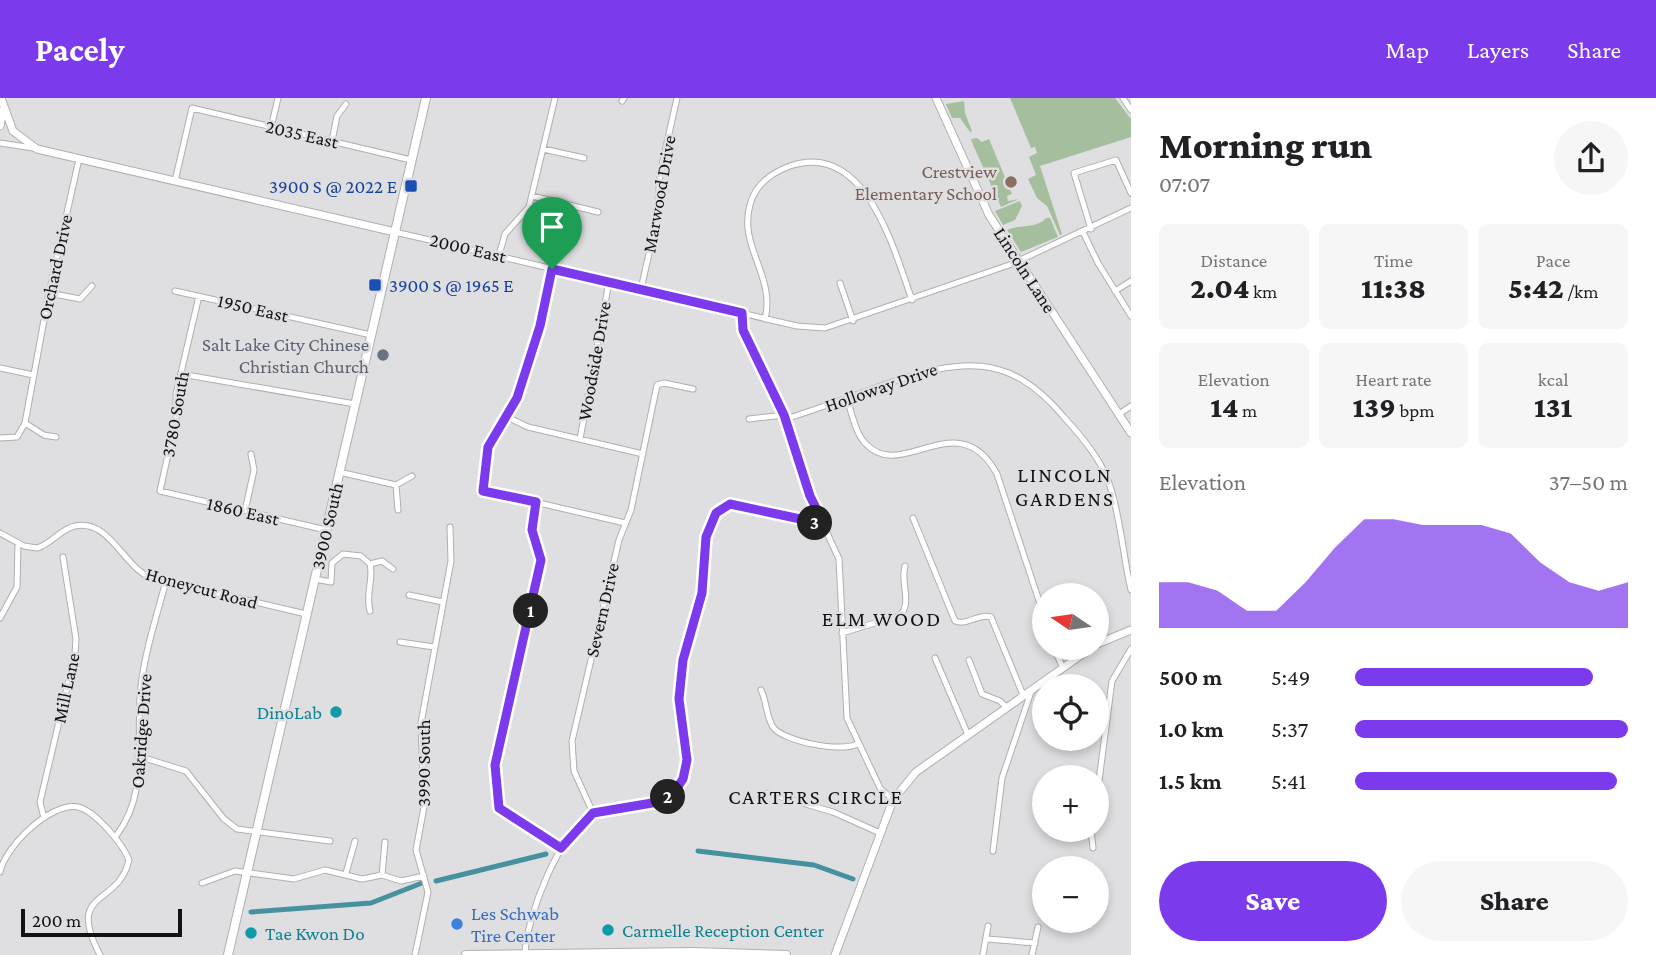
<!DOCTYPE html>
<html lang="en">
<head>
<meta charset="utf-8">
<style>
	:root { --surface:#fff; --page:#f6f6f6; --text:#202124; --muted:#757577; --accent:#7c3aed }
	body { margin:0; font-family:"Crimson Pro",serif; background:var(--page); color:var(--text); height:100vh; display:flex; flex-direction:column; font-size:26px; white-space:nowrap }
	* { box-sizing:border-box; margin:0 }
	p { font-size:23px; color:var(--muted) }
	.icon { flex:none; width:38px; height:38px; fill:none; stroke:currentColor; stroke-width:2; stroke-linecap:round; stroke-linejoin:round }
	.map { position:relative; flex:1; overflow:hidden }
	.side { display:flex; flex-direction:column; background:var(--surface); width:525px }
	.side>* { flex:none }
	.needle { width:46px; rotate:283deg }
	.buttons { position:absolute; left:1032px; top:485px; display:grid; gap:14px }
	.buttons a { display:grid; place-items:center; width:77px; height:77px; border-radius:50%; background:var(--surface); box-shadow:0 4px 10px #0003; font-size:35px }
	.scale { position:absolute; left:21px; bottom:18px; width:161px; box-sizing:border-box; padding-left:7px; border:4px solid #121213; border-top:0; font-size:19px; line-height:24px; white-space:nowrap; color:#121213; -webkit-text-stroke:5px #dfdfe2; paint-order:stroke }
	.pin { position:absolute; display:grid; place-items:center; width:60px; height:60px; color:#fff; margin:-72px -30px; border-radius:50% 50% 50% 0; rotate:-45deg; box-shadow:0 0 7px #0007 }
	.pin .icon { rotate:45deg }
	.km { position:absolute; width:35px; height:35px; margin:-18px; border-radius:50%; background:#222; color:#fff; font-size:19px; line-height:35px; text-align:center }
	.round { display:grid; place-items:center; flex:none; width:74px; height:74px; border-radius:37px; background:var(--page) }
	.headline { display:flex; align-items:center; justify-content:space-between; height:119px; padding:0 28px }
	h1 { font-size:38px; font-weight:800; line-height:52px }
	.stats { display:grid; grid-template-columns:repeat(3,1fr); gap:10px; height:119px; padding:7px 28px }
	.stats div { display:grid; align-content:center; border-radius:10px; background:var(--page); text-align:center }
	.stats b { font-size:30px; font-weight:800 }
	.stats small { font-size:19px; font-weight:400 }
	.stats p { font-size:19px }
	.chart { height:196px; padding:14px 28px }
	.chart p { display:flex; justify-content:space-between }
	.chart svg { width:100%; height:126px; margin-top:7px; fill:var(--accent); opacity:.7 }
	.primary-button { display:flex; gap:14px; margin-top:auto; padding:14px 28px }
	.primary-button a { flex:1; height:80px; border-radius:42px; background:var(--accent); color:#fff; font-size:28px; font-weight:800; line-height:80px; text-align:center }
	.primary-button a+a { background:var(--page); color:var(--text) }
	ul { padding:0 28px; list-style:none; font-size:23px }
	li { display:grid; grid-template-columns:112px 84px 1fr; align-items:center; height:52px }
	li i { height:18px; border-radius:9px; background:var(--accent) }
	header { display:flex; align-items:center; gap:42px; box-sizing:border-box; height:98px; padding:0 35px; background:var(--accent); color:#fff }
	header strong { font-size:33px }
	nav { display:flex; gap:38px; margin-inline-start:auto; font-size:24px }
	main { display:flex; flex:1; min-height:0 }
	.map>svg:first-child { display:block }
	.green { fill:#a5bf9e }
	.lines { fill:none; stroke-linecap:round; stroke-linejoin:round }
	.canal { stroke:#45919e; stroke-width:5 }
	.minor-casing { stroke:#afafb1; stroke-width:7 }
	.tertiary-casing { stroke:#afafb1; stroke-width:9 }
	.secondary-casing { stroke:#afafb1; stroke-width:10 }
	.minor { stroke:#fff; stroke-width:5 }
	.tertiary { stroke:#fff; stroke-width:7 }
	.secondary { stroke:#fff; stroke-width:8 }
	.route-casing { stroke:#fff; stroke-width:14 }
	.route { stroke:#7c3aed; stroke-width:9 }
	.education-dot { fill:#8d6e63; stroke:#dfdfe2; stroke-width:2.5 }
	.transit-dot { fill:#1a4fb4; stroke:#dfdfe2; stroke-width:2.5 }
	.worship-dot { fill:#6b7280; stroke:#dfdfe2; stroke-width:2.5 }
	.culture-dot { fill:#0f9aa8; stroke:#dfdfe2; stroke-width:2.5 }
	.shop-dot { fill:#3f7fe0; stroke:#dfdfe2; stroke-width:2.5 }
	.labels { text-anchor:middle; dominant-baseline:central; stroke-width:5; stroke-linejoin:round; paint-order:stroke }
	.street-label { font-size:19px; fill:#121213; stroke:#dfdfe2 }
	.education-label { font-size:19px; fill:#785e54; stroke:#dfdfe2; text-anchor:end }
	.transit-label { font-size:19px; fill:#164399; stroke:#dfdfe2; text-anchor:end }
	.worship-label { font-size:19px; fill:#5b616d; stroke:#dfdfe2; text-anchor:end }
	.culture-label { font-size:19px; fill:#0d838f; stroke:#dfdfe2; text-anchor:start }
	.shop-label { font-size:19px; fill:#366cbe; stroke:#dfdfe2; text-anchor:start }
	.neighbourhood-label { font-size:21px; letter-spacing:2px; fill:#121213; stroke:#dfdfe2 }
</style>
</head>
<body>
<header>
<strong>Pacely</strong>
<nav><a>Map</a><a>Layers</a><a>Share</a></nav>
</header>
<main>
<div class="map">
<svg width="1131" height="857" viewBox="0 0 1131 857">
	<rect width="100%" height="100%" fill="#dfdfe2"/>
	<path class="green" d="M1010,0H1115L1131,21V39L1040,68L1062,136L1060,137L1047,108L1037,100L1028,81L1036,77L1029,59L1037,55L1035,49L1031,50Z
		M964,3L965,15L972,33L970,34L960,20H952L946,6Z
		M977,40L982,44L989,41L1012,96L1007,98L1008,103L1019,101L1001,109L973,47L971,41Z
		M1020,103L1022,108L1015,122L1003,127L995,113Z
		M1046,120H1050L1058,139L1021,154L1007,132C1020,126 1037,131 1046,120Z"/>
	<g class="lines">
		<path class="canal" d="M698,753L814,767L853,781
			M436,783L546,756
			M251,814L371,805L422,785"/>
		<defs>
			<path id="minor" d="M1123,0L1131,12
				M622,3L624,0
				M271,30L278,0
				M332,43L337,18L346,6
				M0,45L33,50
				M543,51L584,60
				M175,83L192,10L411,62
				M532,98L598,114
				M1091,131L1074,75L1116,62L1131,95
				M395,134L797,228L825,230L1012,166L1131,110
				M1083,134L1098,165L1131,218
				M499,157L505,136L529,109L555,0
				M552,171L540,227L517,300L488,349L483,392L625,425
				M840,185L853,223
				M641,191L657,120L660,76L677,0
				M175,193L371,237
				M1115,193L1131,183
				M49,195L80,201L92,188
				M199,198L176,296V320L160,393L326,432
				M742,215L743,232L784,317L810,398L839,461L847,620L880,690L893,702
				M765,221C776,179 738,148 750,107C755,87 771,75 790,68C866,42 894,152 912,202
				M0,270L33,277
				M181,276L355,306
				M847,301C852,315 855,334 865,345C901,386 958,304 997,376L1045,521
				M1119,316L1131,308
				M505,318L528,329L643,356
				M749,321L784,317
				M786,321C820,310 853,298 886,286C960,261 1008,253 1063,318C1081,338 1102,362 1110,388C1121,422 1123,458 1131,492
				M25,325L44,337L56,339
				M0,340L17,339L25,325L49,195L79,61
				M580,341L609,184
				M339,374L396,387L412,378
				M396,387L398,412
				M536,404L532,431L541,468L498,655L495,667L499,710L561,750
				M245,413L254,372L251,356
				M913,420L955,523C968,528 978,515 991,519L1023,597
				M0,435L24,448L37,450C52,446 60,431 75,428C109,421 122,466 149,479L306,516
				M370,466L382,463L393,471
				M315,481L331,484L332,465L343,456L361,458L370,466
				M409,497L443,504
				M370,513C365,496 374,481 370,466
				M0,520L17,489L18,445
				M842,535L901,517C912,501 900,485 905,468
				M400,544L434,549
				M1054,550L1062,568
				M935,560L968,637
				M969,562L982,596L1000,603L1006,609
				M761,592C767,604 766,618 773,629C782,643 842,655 857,646
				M138,658L186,673L224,721L237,731L330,743
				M768,695L833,714L880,735
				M1097,698L1112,583L1131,551
				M593,715L574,673L572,643L619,442L631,412L657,287L664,285L693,291
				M44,720L40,704L75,556L76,541L63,459
				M1091,732L1093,750
				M116,738C150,694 135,641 141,588C145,553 157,517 166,483
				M993,753L1002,680L1031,594
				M0,774C5,749 50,704 78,709C95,713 123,746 129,762C118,810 65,790 100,857
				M346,775L355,743
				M382,777L385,744
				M202,785L235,773L294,781L325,772L362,781L382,777L401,783L424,778
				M987,841L1035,845
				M525,856C526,820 560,732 593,715C625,699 679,719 687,670C690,648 679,624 679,601C679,565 696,533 701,497C705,478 701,457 706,439C710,426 716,408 730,406L824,426
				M415,857L428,794L416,752L424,709L421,625L451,463L450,429
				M983,857L988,828
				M1032,857L1038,829"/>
			<path id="tertiary" d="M1,0L13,33L37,51L395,134
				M936,0L989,117L1131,335
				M0,28L3,12
				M1097,546L1131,532
				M835,857L893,702L916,674L1091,550"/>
			<path id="secondary" d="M228,857L426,0
				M466,857L692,854L786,857"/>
		</defs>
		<use href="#minor" class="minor-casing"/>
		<use href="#tertiary" class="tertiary-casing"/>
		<use href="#secondary" class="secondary-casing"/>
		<use href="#minor" class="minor"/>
		<use href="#tertiary" class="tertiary"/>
		<use href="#secondary" class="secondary"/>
	</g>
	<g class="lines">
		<defs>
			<path id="route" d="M552,171L742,215L743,232L784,317L810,398L824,426L730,406L716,415L706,439L702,495L683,562L679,601L687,662L683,681L672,697L658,704L593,715L561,750L499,710L495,667L541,462L532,432L536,404L483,393L488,349L517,300L540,228Z"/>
		</defs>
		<use href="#route" class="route-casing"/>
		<use href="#route" class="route"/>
	</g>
	<circle class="education-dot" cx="1011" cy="84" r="7"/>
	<g class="transit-dot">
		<rect x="404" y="81" width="14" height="14" rx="3.5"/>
		<rect x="368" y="180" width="14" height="14" rx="3.5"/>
	</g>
	<circle class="worship-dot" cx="383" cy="257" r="7"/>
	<g class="culture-dot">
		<circle cx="336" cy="614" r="7"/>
		<circle cx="608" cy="832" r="7"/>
		<circle cx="251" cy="835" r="7"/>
	</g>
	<circle class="shop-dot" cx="457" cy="826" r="7"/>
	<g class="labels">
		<g class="street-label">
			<text transform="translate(302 36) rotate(13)">2035 East</text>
			<text transform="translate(659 96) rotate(-80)">Marwood Drive</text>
			<text transform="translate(468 150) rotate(13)">2000 East</text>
			<text transform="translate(55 169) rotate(-78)">Orchard Drive</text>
			<text transform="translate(1025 172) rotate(57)">Lincoln Lane</text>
			<text transform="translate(253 210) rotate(13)">1950 East</text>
			<text transform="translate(594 263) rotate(-80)">Woodside Drive</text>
			<text transform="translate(881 289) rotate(-19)">Holloway Drive</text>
			<text transform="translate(175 316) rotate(-80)">3780 South</text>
			<text transform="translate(243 413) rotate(13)">1860 East</text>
			<text transform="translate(327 428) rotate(-77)">3900 South</text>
			<text transform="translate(202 490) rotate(15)">Honeycut Road</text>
			<text transform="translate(602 512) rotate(-77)">Severn Drive</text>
			<text transform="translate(66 590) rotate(-78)">Mill Lane</text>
			<text transform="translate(141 633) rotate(-86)">Oakridge Drive</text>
			<text transform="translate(423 665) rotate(-90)">3990 South</text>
		</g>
		<g class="education-label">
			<text x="997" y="73">Crestview<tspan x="997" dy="22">Elementary School</tspan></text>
		</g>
		<g class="transit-label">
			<text x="397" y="88">3900 S @ 2022 E</text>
			<text x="389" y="187" text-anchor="start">3900 S @ 1965 E</text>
		</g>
		<g class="worship-label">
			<text x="369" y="246">Salt Lake City Chinese<tspan x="369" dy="22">Christian Church</tspan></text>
		</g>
		<g class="culture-label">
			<text x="322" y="614" text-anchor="end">DinoLab</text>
			<text x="622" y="832">Carmelle Reception Center</text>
			<text x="265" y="835">Tae Kwon Do</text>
		</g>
		<g class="shop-label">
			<text x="471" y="815">Les Schwab<tspan x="471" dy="22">Tire Center</tspan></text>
		</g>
		<g class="neighbourhood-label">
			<text x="1065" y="377">LINCOLN<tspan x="1065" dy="24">GARDENS</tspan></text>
			<text x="882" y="521">ELM WOOD</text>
			<text x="816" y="699">CARTERS CIRCLE</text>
		</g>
	</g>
</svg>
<div class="buttons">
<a><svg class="needle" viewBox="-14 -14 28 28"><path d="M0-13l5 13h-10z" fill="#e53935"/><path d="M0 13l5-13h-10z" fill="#757577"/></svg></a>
<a><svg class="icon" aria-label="locate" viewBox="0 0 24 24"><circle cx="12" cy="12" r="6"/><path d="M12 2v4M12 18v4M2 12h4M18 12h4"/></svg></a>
<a>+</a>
<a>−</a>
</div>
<div class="scale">200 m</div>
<div class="pin" style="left:552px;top:171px;background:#1e9e55"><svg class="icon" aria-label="arrive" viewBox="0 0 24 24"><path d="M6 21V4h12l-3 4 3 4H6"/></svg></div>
<b class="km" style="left:531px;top:513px">1</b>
<b class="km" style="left:668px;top:699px">2</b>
<b class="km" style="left:815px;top:425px">3</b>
</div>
<section class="side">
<div class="headline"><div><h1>Morning run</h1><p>07:07</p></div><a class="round"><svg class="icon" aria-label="share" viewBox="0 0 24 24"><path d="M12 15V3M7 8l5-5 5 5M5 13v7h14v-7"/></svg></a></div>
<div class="stats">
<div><p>Distance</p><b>2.04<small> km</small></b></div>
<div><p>Time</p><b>11:38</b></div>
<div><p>Pace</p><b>5:42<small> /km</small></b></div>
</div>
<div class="stats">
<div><p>Elevation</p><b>14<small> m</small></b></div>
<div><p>Heart rate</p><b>139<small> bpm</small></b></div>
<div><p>kcal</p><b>131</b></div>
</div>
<div class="chart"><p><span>Elevation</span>37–50 m</p>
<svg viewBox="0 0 160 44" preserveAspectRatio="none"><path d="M0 44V28L10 28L20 31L30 38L40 38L50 28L60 16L70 6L80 6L90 8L100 8L110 8L120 11L130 21L140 28L150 31L160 28V44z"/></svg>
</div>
<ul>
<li><b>500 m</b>5:49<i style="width:87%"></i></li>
<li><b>1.0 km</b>5:37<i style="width:100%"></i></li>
<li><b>1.5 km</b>5:41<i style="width:96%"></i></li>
</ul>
<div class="primary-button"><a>Save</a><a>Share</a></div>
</section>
</main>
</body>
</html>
